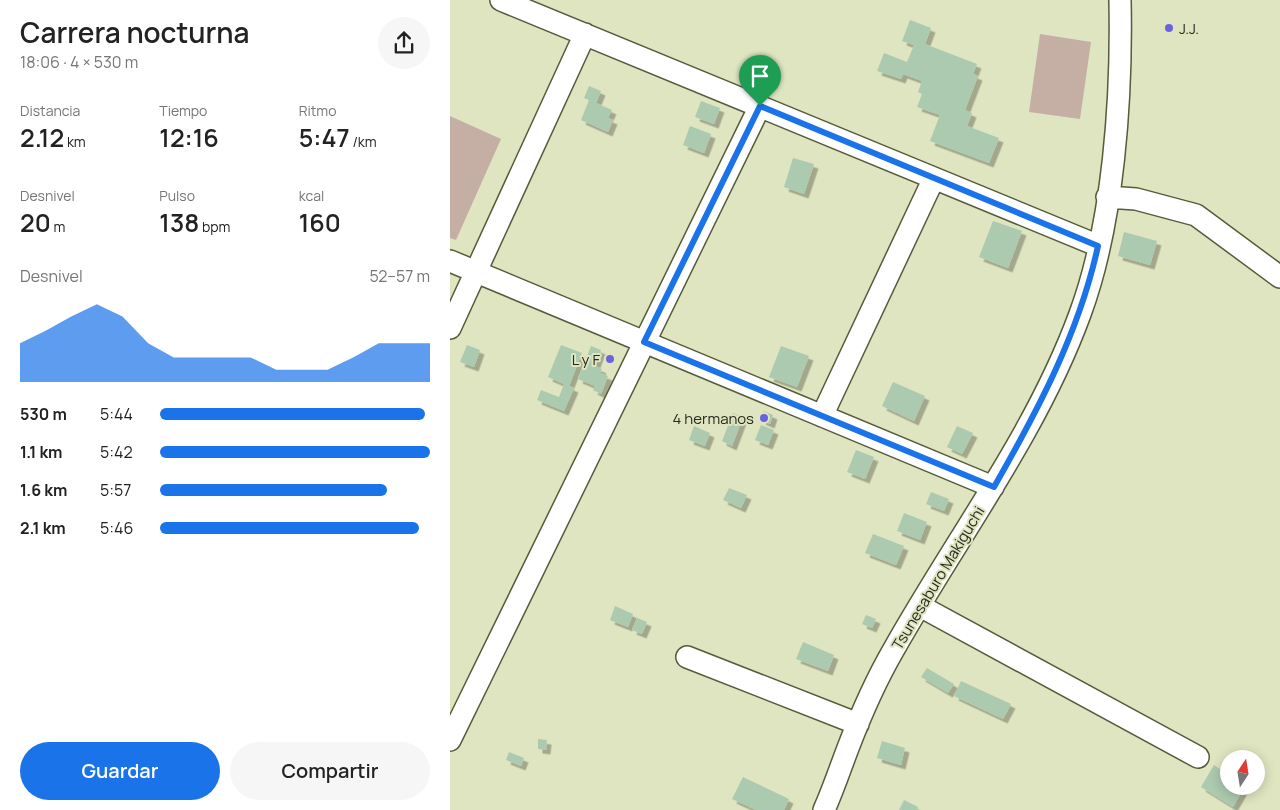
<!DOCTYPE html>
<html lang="es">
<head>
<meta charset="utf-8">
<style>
	:root { --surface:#fff; --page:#f6f6f6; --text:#222; --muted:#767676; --accent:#1a73e8 }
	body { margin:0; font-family:Manrope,sans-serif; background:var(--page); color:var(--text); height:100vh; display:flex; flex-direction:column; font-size:19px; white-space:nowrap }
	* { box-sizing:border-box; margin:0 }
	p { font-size:16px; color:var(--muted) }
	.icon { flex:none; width:28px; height:28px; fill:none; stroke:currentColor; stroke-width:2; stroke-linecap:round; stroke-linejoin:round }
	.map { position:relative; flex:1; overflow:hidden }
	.panel { display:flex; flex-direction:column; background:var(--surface); width:450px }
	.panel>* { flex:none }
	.needle { width:32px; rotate:12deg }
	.fabs { position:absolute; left:770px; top:750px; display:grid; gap:10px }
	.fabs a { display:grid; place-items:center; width:45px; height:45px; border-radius:50%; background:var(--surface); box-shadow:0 2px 12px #0003; font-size:25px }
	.pin { position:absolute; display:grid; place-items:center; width:42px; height:42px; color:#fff; margin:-51px -21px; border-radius:50% 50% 50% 0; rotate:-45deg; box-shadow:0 0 5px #0007 }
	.pin .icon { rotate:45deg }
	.round { display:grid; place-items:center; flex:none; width:52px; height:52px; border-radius:26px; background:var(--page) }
	.headline { display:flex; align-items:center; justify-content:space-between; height:85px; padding:0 20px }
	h1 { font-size:28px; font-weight:600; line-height:38px }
	.metrics { display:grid; grid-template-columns:repeat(3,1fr); gap:8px; height:85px; padding:5px 20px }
	.metrics div { display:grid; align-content:center }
	.metrics b { font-size:25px; font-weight:600 }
	.metrics small { font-size:14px; font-weight:400 }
	.metrics p { font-size:14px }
	.chart { height:140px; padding:10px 20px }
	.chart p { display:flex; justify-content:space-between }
	.chart svg { width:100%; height:90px; margin-top:5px; fill:var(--accent); opacity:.7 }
	.button { display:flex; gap:10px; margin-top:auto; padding:10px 20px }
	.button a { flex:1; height:58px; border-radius:30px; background:var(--accent); color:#fff; font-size:20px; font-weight:600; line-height:58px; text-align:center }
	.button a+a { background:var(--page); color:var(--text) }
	ul { padding:0 20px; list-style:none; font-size:16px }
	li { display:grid; grid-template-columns:80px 60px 1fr; align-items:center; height:38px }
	li i { height:12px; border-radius:6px; background:var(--accent) }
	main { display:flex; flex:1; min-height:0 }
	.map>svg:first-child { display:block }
	.green { fill:#c5afa4 }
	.building { fill:#accab0; filter:url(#shadow) }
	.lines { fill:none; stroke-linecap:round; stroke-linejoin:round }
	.minor-casing { stroke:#565b3b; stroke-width:24 }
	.minor { stroke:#fff; stroke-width:21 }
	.route-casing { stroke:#fff; stroke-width:10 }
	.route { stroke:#1a73e8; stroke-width:6 }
	.poi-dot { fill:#6964de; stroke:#dee5c0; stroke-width:2 }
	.labels { text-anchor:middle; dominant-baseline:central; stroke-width:4; stroke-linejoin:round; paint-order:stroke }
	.poi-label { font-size:15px; fill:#272a1c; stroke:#dee5c0; text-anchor:end }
	.street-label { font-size:15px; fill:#272a1c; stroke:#dee5c0 }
</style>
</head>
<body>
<main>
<section class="panel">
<div class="headline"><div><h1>Carrera nocturna</h1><p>18:06 · 4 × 530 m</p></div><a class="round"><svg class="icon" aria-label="share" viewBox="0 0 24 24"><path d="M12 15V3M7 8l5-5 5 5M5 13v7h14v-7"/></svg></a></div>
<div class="metrics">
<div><p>Distancia</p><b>2.12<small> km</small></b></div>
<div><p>Tiempo</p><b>12:16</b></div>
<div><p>Ritmo</p><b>5:47<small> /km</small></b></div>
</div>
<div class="metrics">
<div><p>Desnivel</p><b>20<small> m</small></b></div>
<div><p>Pulso</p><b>138<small> bpm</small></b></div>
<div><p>kcal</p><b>160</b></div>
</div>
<div class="chart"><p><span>Desnivel</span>52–57 m</p>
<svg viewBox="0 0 160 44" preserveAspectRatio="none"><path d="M0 44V25L10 19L20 12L30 6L40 12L50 25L60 32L70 32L80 32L90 32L100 38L110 38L120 38L130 32L140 25L150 25L160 25V44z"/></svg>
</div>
<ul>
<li><b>530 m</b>5:44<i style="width:98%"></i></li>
<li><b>1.1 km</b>5:42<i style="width:100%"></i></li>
<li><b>1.6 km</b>5:57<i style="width:84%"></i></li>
<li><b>2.1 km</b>5:46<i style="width:96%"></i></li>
</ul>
<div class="button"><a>Guardar</a><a>Compartir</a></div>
</section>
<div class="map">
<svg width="830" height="810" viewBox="0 0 830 810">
	<defs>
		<filter id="shadow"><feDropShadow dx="4.5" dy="4.5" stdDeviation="0" flood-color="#0004"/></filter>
	</defs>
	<rect width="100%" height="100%" fill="#dee5c0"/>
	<path class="green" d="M590,34L641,42L630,119L579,112Z
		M0,116L51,139L6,240L0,238Z"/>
	<path class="building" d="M460,20L481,28L475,44L527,64L523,74L528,76L515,110L522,113L517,126L549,138L539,163L480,141L490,115L467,107L472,94L468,92L472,81L453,74L451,79L427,71L434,53L457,62L464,45L452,41Z
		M139,86L151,91L146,103L162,110L158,118L163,120L158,132L131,120L139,100L134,98Z
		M251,101L270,108L264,124L245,117Z
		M240,126L261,134L254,153L233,145Z
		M343,158L364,164L354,194L334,187Z
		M543,221L572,231L558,268L529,257Z
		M674,232L707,241L700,265L668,256Z
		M17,345L30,350L24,367L10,362Z
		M111,345L132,353L119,386L124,388L114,411L87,400L91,390L109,397L114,384L98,377Z
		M141,346L151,350L145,366L152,369L150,373L158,376L151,394L143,390L145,386L128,379Z
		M331,346L359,356L347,387L319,377Z
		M443,382L475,396L464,421L432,406Z
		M314,411L323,415L320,424L311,420Z
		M283,413L293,417L282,446L272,441Z
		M311,425L324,430L318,445L305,440Z
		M244,426L260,433L255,446L239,440Z
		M507,426L523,433L512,454L497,447Z
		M406,450L424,457L415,479L397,472Z
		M279,488L297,495L291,508L273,500Z
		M481,492L499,499L494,511L476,504Z
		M454,513L477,522L470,540L447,531Z
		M423,534L454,546L446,565L415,553Z
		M165,606L183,614L178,627L160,620Z
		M416,615L426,619L422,628L412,624Z
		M187,618L197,622L192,634L182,630Z
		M353,642L384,655L378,671L346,659Z
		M477,668L504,684L498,693L471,677Z
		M511,681L561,704L553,719L504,696Z
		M88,739L97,740L96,750L88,749Z
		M432,741L455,748L451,765L427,758Z
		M59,752L74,758L71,766L56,760Z
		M764,765L779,775V786H795L783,807L751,787Z
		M293,777L339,799L334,810H306L282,799Z
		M454,800L468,807L467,810H449Z"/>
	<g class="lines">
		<defs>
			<path id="minor" d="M51,0L649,246
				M657,197L686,199L746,215L830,277
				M0,261L543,487
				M0,328L135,34
				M372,416L484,178
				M470,606L748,757
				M237,657L408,724
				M0,740L310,106
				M374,810C383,790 390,769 398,748C411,714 426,680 444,649C507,537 586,434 630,314C664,222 672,97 670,0"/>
		</defs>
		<use href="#minor" class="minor-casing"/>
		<use href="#minor" class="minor"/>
	</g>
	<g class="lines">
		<defs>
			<path id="route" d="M310,106L648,246C629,333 588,410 544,487L194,342Z"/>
		</defs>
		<use href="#route" class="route-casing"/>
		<use href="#route" class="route"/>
	</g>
	<g class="poi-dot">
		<circle cx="719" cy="28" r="5"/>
		<circle cx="160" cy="359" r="5"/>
		<circle cx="314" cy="418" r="5"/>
	</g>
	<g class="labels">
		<g class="poi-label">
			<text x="729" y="28" text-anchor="start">J.J.</text>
			<text x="150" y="359">L y F</text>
			<text x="304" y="418">4 hermanos</text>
		</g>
		<g class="street-label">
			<text transform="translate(488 578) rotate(-59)">Tsunesaburo Makiguchi</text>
		</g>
	</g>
</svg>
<div class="fabs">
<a><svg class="needle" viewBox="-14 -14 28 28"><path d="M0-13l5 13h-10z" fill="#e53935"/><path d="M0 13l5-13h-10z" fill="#767676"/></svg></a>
</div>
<div class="pin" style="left:310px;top:106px;background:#1e9e55"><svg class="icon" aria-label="arrive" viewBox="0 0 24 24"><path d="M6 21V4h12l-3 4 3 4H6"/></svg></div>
</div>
</main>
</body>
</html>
